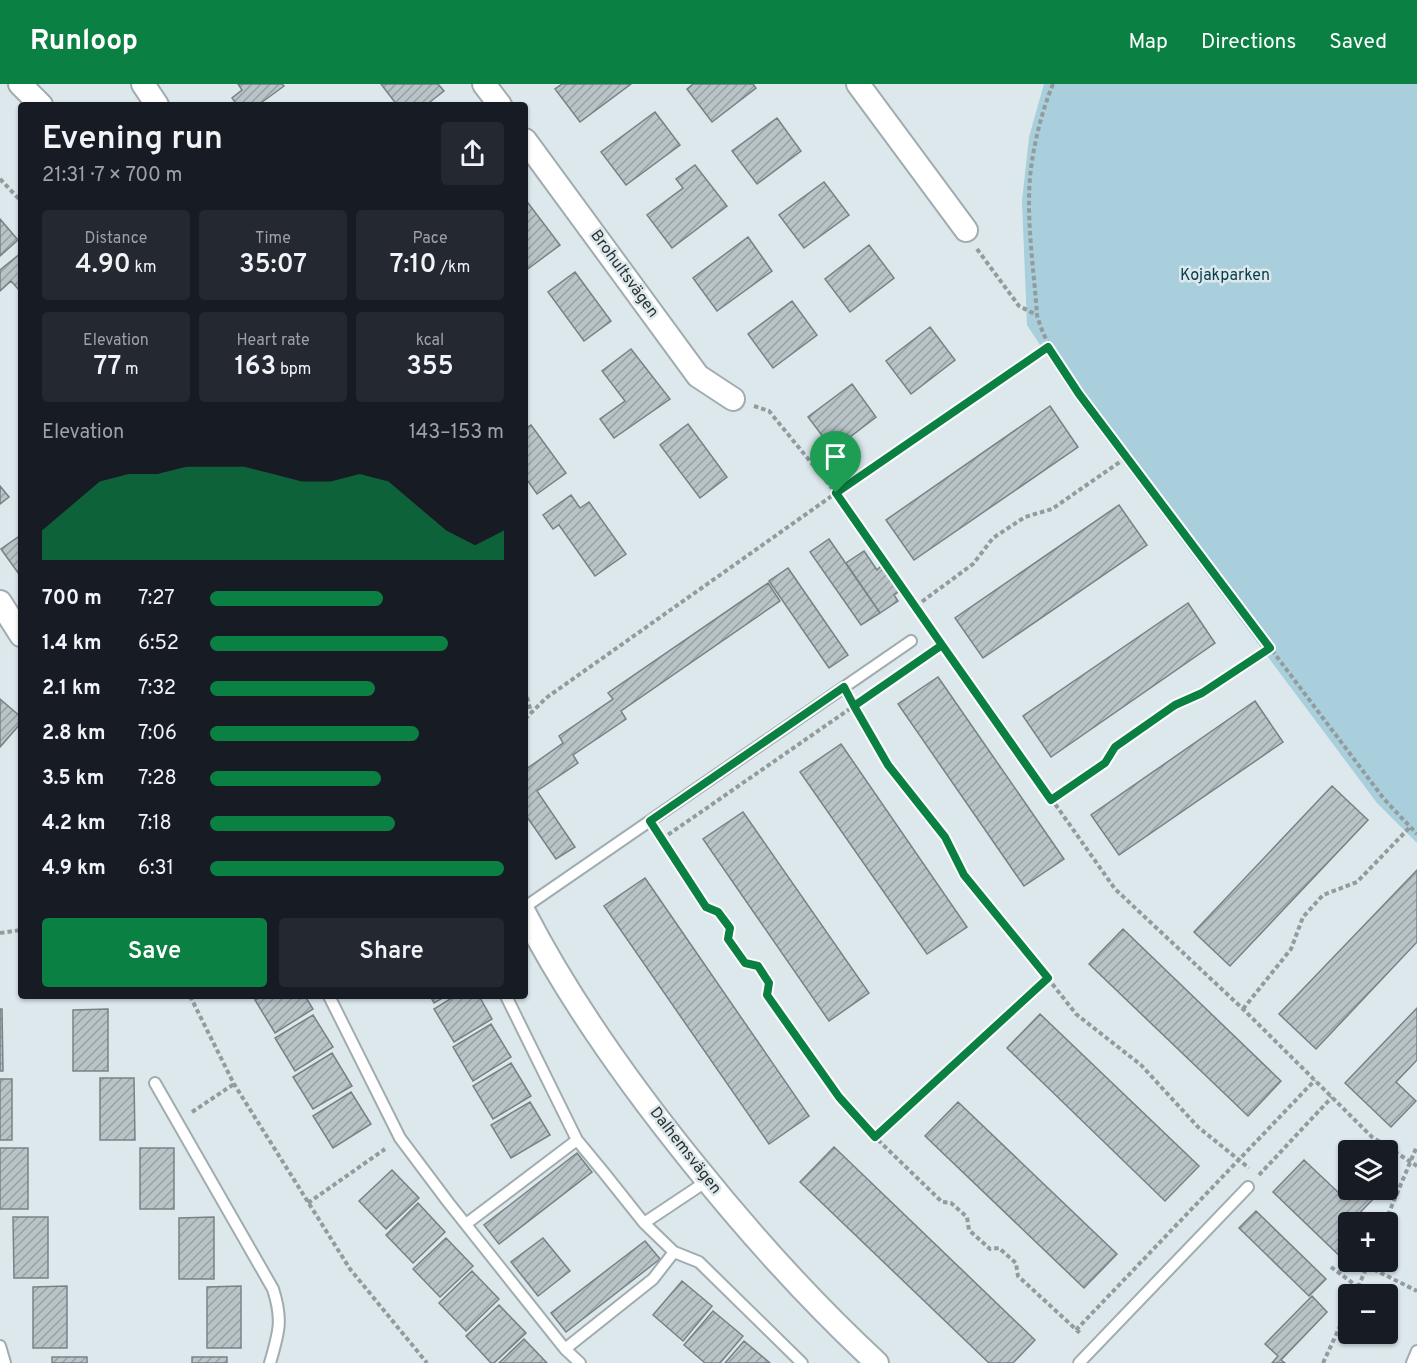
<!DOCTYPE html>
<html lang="en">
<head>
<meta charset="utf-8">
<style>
	:root { --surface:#171b24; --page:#242831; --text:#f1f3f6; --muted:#9ea1a6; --accent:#0b8043 }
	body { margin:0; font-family:Overpass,sans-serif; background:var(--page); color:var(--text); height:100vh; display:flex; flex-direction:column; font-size:22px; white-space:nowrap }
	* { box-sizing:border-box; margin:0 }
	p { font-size:20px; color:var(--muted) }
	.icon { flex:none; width:33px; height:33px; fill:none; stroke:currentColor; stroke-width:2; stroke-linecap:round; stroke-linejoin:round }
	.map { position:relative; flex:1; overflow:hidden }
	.panel { position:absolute; left:18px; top:18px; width:510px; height:897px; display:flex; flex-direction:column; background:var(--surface); border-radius:6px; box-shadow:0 2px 4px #0004 }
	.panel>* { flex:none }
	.controls { position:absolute; left:1338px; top:1056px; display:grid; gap:12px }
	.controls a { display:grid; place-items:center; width:60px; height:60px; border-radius:6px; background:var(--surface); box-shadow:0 2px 4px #0004; font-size:30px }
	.pin { position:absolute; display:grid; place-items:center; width:51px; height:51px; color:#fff; margin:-62px -26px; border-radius:50% 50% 50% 0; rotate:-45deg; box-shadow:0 0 6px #0007 }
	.pin .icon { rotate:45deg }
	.round { display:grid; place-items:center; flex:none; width:63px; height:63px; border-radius:6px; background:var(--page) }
	.headline { display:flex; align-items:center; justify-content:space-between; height:102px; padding:0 24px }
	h1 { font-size:33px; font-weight:600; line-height:45px }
	.figures { display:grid; grid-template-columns:repeat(3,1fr); gap:9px; height:102px; padding:6px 24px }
	.figures div { display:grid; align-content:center; border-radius:6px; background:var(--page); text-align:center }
	.figures b { font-size:26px; font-weight:600 }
	.figures small { font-size:16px; font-weight:400 }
	.figures p { font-size:16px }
	.chart { height:168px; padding:12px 24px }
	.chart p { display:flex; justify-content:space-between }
	.chart svg { width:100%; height:108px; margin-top:6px; fill:var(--accent); opacity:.7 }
	.action { display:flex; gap:12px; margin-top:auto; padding:12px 24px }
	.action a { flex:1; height:69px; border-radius:6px; background:var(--accent); color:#fff; font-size:24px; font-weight:600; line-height:69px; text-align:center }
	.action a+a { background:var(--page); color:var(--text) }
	ul { padding:0 24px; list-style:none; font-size:20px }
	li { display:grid; grid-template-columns:96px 72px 1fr; align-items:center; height:45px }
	li i { height:15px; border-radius:8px; background:var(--accent) }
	header { display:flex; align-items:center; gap:36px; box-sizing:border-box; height:84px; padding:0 30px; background:var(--accent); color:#fff }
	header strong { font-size:28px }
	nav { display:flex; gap:33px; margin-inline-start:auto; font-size:21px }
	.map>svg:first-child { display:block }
	.green { fill:#a8cfdb }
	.building { fill:url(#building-hatch); stroke:#778285; stroke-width:1.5 }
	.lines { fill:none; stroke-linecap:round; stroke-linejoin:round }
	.service-casing { stroke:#a1acb0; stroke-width:14 }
	.minor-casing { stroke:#a1acb0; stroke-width:26 }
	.path { stroke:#929b9e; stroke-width:4; stroke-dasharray:4.5 3; stroke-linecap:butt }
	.service { stroke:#fff; stroke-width:10 }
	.minor { stroke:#fff; stroke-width:22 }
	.route-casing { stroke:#fff; stroke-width:12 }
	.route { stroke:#0b8043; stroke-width:8 }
	.labels { text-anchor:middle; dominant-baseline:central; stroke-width:5; stroke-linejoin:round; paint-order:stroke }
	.street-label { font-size:16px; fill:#2d3233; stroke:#dce8ec }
	.park-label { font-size:16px; fill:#053d4a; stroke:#dce8ec }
</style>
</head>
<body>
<header>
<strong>Runloop</strong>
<nav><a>Map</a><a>Directions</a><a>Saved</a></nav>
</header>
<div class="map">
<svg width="1417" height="1279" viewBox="0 0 1417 1279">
	<defs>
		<pattern id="building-hatch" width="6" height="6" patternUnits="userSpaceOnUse" patternTransform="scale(1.5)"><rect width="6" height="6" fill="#b9c4c8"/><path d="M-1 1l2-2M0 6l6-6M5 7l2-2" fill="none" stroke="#97a0a3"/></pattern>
	</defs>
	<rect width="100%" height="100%" fill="#dce8ec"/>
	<path class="green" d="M1044,0H1417V759L1377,719L1071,309L1027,241L1022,117L1029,53Z"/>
	<path class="building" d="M238,0H282L284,2L258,21H237L232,14L242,6Z
		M381,0H438L444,7L426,21H397Z
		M562,0H631L580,38L555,5Z
		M693,0H753L756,4L712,38L687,5Z
		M655,28L680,61L626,101L601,68Z
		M777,34L801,67L757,100L732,67Z
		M695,81L727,122L672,164L647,131L683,104L676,95Z
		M824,98L849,131L804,164L779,131Z
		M525,115L560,161L525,187Z
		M0,135L18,156L0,172Z
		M748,153L772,187L717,227L693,194Z
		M869,161L894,194L850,228L825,195Z
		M21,169V204L19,206L11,197L0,207V186Z
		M575,188L611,237L584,257L548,208Z
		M792,217L817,251L773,284L748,250Z
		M930,243L955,276L911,310L886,277Z
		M631,265L670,315L614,354L600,335L625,317L602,287Z
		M852,300L876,333L833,366L808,333Z
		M1050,322L1078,363L914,476L886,436Z
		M688,340L727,393L700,414L660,361Z
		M531,341L566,389L537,410L525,393V345Z
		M0,402L9,413L0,420Z
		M571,411L580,424L589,418L626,470L595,492L559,441L553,445L543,431Z
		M1119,421L1147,461L983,574L955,534Z
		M21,451V493L1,465Z
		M829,455L880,529L861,541L810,468Z
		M864,467L877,486L882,481L900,507L894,511L898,517L880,529L846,479Z
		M788,484L848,571L829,584L769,497Z
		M768,499L780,517L621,627L626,635L573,671L578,679L537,707L575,763L556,775L525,730V686L563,659L559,652L613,615L608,609Z
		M1188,519L1215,559L1051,673L1023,632Z
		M938,593L1064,775L1024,802L898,620Z
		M0,615L21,633V639L0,663Z
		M1255,617L1283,658L1119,771L1091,731Z
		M841,660L967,843L927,870L800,688Z
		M1332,702L1368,736L1230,882L1194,848Z
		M743,728L869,909L829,937L703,755Z
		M1417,786V858L1316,965L1279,930Z
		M645,794L809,1032L769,1060L604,822Z
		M1123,845L1281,997L1248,1032L1089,880Z
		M262,912H305L313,925L275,949L255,916Z
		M430,912H446L434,919Z
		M455,912H479L492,935L454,958L434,925Z
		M1417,924V976L1396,998L1416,1017L1391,1043L1345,999Z
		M0,925H2L3,987H0Z
		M108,925V987H73V926Z
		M1040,930L1199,1082L1165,1117L1007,964Z
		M313,931L333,963L295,987L275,954Z
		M491,940L511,973L473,997L453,963Z
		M332,969L352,1002L313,1025L293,993Z
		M511,979L531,1012L493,1035L473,1002Z
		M100,994H134L135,1056H100Z
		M0,995H12V1056H0Z
		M351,1008L371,1040L333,1064L313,1032Z
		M530,1018L550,1051L511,1074L491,1041Z
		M958,1018L1117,1170L1084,1204L925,1052Z
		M834,1063L1035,1256L1013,1279H989L800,1098Z
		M0,1064H28V1125H0Z
		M140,1064H174V1125H140Z
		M577,1069L592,1088L499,1160L484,1141Z
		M1304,1076L1340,1110L1348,1101V1106H1376L1379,1109L1344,1145L1348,1149V1173L1345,1177L1273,1108Z
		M392,1086L419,1114L386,1145L359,1117Z
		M418,1119L445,1148L413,1179L386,1151Z
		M1256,1127L1326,1195L1309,1212L1239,1144Z
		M13,1133H48V1194H14Z
		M214,1133V1195H179V1134Z
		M446,1154L473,1182L440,1213L413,1185Z
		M543,1154L570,1187L538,1212L511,1178Z
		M645,1157L660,1175L566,1248L551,1229Z
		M472,1187L499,1215L466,1247L439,1219Z
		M682,1197L712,1222L683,1257L653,1231Z
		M67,1202V1264H33V1203Z
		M241,1202V1264H207V1203Z
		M1312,1212L1327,1228L1281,1276L1285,1279H1272L1278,1272L1265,1260Z
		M499,1221L526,1249L494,1279H491L466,1252Z
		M713,1227L743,1252L720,1279H705L684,1261Z
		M524,1255L547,1279H499Z
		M744,1257L770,1279H725Z
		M52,1273H87V1279H52Z
		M192,1273H227V1279H192Z"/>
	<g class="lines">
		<defs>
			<path id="service" d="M525,823L911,557
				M329,912L400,1054L448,1118L565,1265L580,1279
				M506,912L577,1056L605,1090L644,1139L674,1168L699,1178L802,1279
				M155,999L273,1205C283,1236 279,1248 270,1279
				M644,1139L707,1097
				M466,1140L577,1056
				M0,1262L5,1279
				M565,1265L653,1195L674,1168
				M1079,1279L1248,1103
				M1412,1279L1417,1267"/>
			<path id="minor" d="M20,0L41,21
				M143,0L157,21
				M484,0L500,21
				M858,0L966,146
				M525,56L698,292L733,315
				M0,518L21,551
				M525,830C571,919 630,1001 693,1079C750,1150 810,1217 877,1279"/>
		</defs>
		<use href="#service" class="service-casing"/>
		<use href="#minor" class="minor-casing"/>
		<path class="path" d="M1053,0C1042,27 1035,55 1031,84C1025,130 1034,185 1037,231C1045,261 1063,284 1079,310L1384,715L1417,750
			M0,95L21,117
			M977,165L1019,222L1037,231
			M754,322L769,327L836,409L1115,805L1243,925L1372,1053L1417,1082
			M916,522L973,480L993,454L1025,433L1052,425L1127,373
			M525,606L531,628
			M853,620L888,681L945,753L964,791L994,826L1076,930L1141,981L1198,1043L1249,1084
			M525,635L546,614L836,409L1049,263
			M1051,716L1105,679L1115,663L1175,621L1202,609L1270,564
			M659,750L706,823L718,828L731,844L728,855L745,879L758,882L769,899L767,911L839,1013L875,1053L942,1118L951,1119L967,1133L969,1146L990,1165L999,1164L1016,1179L1018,1192L1081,1250
			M662,755L942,561
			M0,849L21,846
			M190,912L234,1000L350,1185L427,1279
			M1243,925L1291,865L1303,833L1323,811L1357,798L1410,743
			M192,1028L234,1000
			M875,1053L1048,894
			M1259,1091L1332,1013
			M308,1119L385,1065
			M1385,1138L1417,1062
			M1367,1182L1417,1207
			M1331,1183L1358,1203
			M1355,1210L1369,1178
			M1076,1246L1315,996
			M1323,1279L1348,1225"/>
		<use href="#service" class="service"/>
		<use href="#minor" class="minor"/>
	</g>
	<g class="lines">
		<defs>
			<path id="route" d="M836,409L942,561L854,622L888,681L945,753L964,791L1048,894L875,1053L839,1013L767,911L769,899L758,882L745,879L728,855L730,844L718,828L706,823L650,737L844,603L854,622L942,561L1051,716L1105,679L1115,663L1175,621L1202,609L1270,564L1079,310L1048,263L836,409"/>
		</defs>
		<use href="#route" class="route-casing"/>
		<use href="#route" class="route"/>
	</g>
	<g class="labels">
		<g class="street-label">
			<text transform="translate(624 190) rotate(54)">Brohultsvägen</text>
			<text transform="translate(685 1067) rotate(52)">Dalhemsvägen</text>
		</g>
		<g class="park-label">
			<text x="1225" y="192">Kojakparken</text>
		</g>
	</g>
</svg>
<div class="controls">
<a><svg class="icon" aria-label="layers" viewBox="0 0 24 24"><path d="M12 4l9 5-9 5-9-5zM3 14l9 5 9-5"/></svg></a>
<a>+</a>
<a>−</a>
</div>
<div class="pin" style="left:836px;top:409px;background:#1e9e55"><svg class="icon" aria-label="arrive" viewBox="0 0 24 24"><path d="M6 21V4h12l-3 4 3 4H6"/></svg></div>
<section class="panel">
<div class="headline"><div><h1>Evening run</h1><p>21:31 · 7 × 700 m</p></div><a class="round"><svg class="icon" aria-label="share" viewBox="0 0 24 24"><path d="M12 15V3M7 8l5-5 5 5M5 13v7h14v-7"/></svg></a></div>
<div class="figures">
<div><p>Distance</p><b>4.90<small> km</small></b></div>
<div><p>Time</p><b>35:07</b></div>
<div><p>Pace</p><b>7:10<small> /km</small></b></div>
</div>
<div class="figures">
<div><p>Elevation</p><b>77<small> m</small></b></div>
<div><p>Heart rate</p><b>163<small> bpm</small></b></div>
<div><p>kcal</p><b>355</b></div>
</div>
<div class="chart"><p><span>Elevation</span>143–153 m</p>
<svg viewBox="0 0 160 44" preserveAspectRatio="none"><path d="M0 44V32L10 22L20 12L30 9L40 9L50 6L60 6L70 6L80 9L90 12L100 12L110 9L120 12L130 22L140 32L150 38L160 32V44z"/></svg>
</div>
<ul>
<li><b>700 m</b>7:27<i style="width:59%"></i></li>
<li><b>1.4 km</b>6:52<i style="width:81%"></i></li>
<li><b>2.1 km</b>7:32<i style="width:56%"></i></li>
<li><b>2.8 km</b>7:06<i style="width:71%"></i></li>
<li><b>3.5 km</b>7:28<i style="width:58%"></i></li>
<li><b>4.2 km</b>7:18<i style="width:63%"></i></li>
<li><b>4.9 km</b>6:31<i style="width:100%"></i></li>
</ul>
<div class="action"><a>Save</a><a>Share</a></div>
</section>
</div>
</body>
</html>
